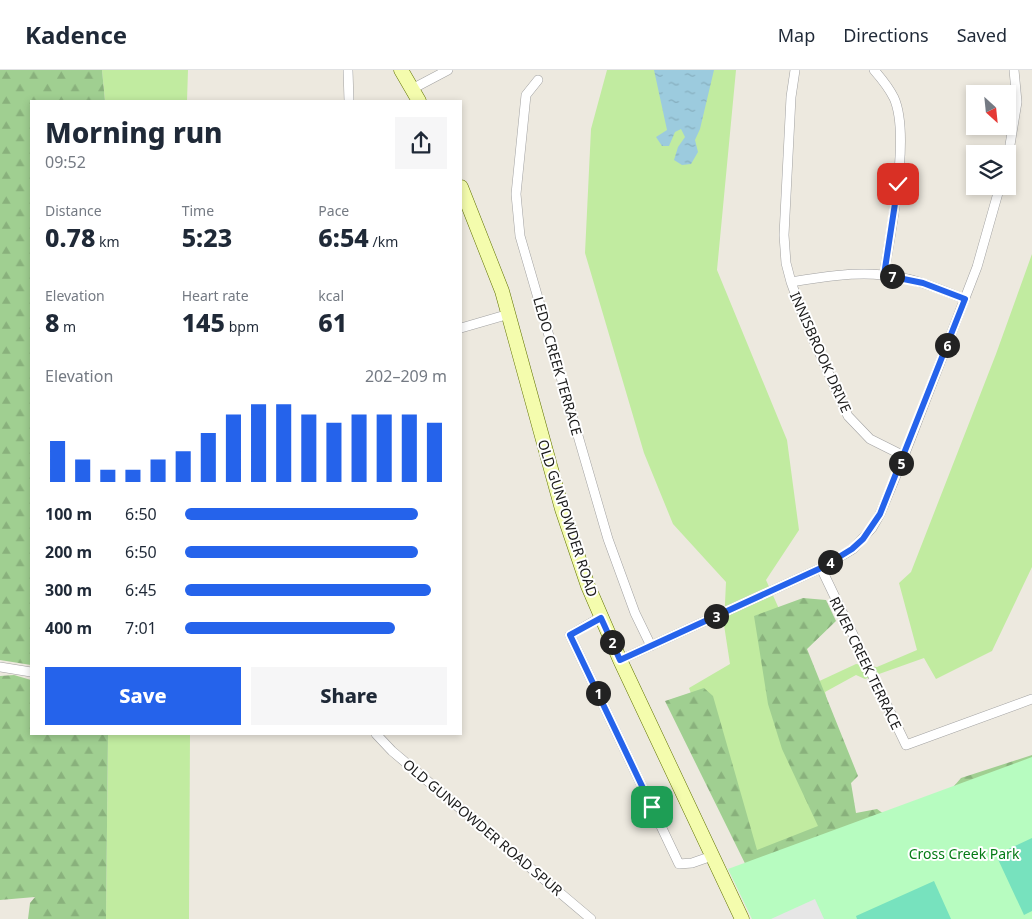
<!DOCTYPE html>
<html lang="en">
<head>
<meta charset="utf-8">
<style>
	:root { --surface:#fff; --page:#f6f6f7; --text:#1f2937; --muted:#747a83; --line:#e0e1e3; --accent:#2563eb }
	body { margin:0; font-family:"Noto Sans",sans-serif; background:var(--page); color:var(--text); height:100vh; display:flex; flex-direction:column; font-size:19px; white-space:nowrap }
	* { box-sizing:border-box; margin:0 }
	p { font-size:16px; color:var(--muted) }
	.icon { flex:none; width:28px; height:28px; fill:none; stroke:currentColor; stroke-width:2; stroke-linecap:round; stroke-linejoin:round }
	.map { position:relative; flex:1; overflow:hidden }
	.sheet { position:absolute; left:30px; top:30px; width:432px; height:635px; display:flex; flex-direction:column; background:var(--surface); border-radius:0px; box-shadow:0 2px 8px #0003 }
	.sheet>* { flex:none }
	.needle { width:32px; rotate:153deg }
	.fabs { position:absolute; left:966px; top:15px; display:grid; gap:10px }
	.fabs a { display:grid; place-items:center; width:50px; height:50px; border-radius:0px; background:var(--surface); box-shadow:0 2px 8px #0003; font-size:25px }
	.pin { position:absolute; display:grid; place-items:center; width:42px; height:42px; color:#fff; margin:-21px; border-radius:10px; box-shadow:0 2px 8px #0006 }
	.km { position:absolute; width:25px; height:25px; margin:-12px; border-radius:50%; background:#222; color:#fff; font-size:14px; line-height:25px; text-align:center }
	.round { display:grid; place-items:center; flex:none; width:52px; height:52px; border-radius:0px; background:var(--page) }
	.summary { display:flex; align-items:center; justify-content:space-between; height:85px; padding:0 15px }
	h1 { font-size:28px; font-weight:800; line-height:38px }
	.figures { display:grid; grid-template-columns:repeat(3,1fr); gap:8px; height:85px; padding:5px 15px }
	.figures div { display:grid; align-content:center }
	.figures b { font-size:25px; font-weight:800 }
	.figures small { font-size:14px; font-weight:400 }
	.figures p { font-size:14px }
	.chart { height:140px; padding:10px 15px }
	.chart p { display:flex; justify-content:space-between }
	.chart svg { width:100%; height:90px; margin-top:5px; stroke:var(--accent); stroke-width:6 }
	.cta { display:flex; gap:10px; margin-top:auto; padding:10px 15px }
	.cta a { flex:1; height:58px; border-radius:0px; background:var(--accent); color:#fff; font-size:20px; font-weight:800; line-height:58px; text-align:center }
	.cta a+a { background:var(--page); color:var(--text) }
	ul { padding:0 15px; list-style:none; font-size:16px }
	li { display:grid; grid-template-columns:80px 60px 1fr; align-items:center; height:38px }
	li i { height:12px; border-radius:6px; background:var(--accent) }
	header { display:flex; align-items:center; gap:30px; box-sizing:border-box; height:70px; padding:0 25px; background:var(--surface); border-bottom:1px solid var(--line) }
	header strong { font-size:24px }
	nav { display:flex; gap:28px; margin-inline-start:auto; font-size:18px }
	.map>svg:first-child { display:block }
	.grass { fill:#c1eba0 }
	.forest { fill:url(#forest-firs) }
	.park { fill:#b7fcc0 }
	.pitch { fill:#77e2be }
	.parking { fill:#e6e6e6 }
	.water { fill:url(#water-ripples) }
	.lines { fill:none; stroke-linecap:round; stroke-linejoin:round }
	.minor-casing { stroke:#a1a1a1; stroke-width:10 }
	.secondary-casing { stroke:#607300; stroke-width:15 }
	.minor { stroke:#fff; stroke-width:9 }
	.secondary { stroke:#f4fcad; stroke-width:14 }
	.route-casing { stroke:#fff; stroke-width:10 }
	.route { stroke:#2563eb; stroke-width:6 }
	.labels { text-anchor:middle; dominant-baseline:central; stroke-width:4; stroke-linejoin:round; paint-order:stroke }
	.street-label { font-size:14px; fill:#1a1a1a; stroke:#fff }
	.park-label { font-size:14px; fill:#057b16; stroke:#fff }
</style>
</head>
<body>
<header>
<strong>Kadence</strong>
<nav><a>Map</a><a>Directions</a><a>Saved</a></nav>
</header>
<div class="map">
<svg width="1032" height="849" viewBox="0 0 1032 849">
	<defs>
		<pattern id="forest-firs" width="22" height="20" patternUnits="userSpaceOnUse" patternTransform="scale(1.25)"><rect width="22" height="20" fill="#a0cf91"/><path d="M5 1l3.5 6h-7zM16 11l3.5 6h-7z" fill="#89b17c"/></pattern>
		<pattern id="water-ripples" width="26" height="14" patternUnits="userSpaceOnUse" patternTransform="scale(1.25)"><rect width="26" height="14" fill="#9ccbde"/><path d="M2 4q2-2 4 0t4 0M15 11q2-2 4 0t4 0" fill="none" stroke="#86aebe"/></pattern>
	</defs>
	<rect width="100%" height="100%" fill="#ede9df"/>
	<path class="grass" d="M102,0H188L187,31H105Z
		M607,0H736L717,200L787,370L799,460L766,510L813,614L856,594L877,597L917,580L899,513L911,502L996,284L1032,184V497L992,581L936,609L924,588L865,609L856,605L825,622L856,760L756,803L689,618L730,594L724,555L726,512L673,454L644,383L585,183L591,59Z
		M108,664H190L189,849H106Z"/>
	<path class="forest" d="M0,0H102L105,31H31V595L0,590Z
		M803,528L826,530L836,551L807,579L858,706L851,713L856,743L877,739L895,752L935,738L961,708L1032,685V744L764,832L665,631L704,618L713,626L757,780L818,756L782,679L768,634L754,546Z
		M14,605L31,610V664H108L106,849H28L30,833L35,827L0,830V606Z"/>
	<path class="park" d="M1032,687V849H752L728,799Z"/>
	<path class="pitch" d="M1032,768V841L1024,845L996,785Z
		M934,811L951,849H857L856,846Z"/>
	<path class="parking" d="M815,829L824,849H771Z"/>
	<path class="water" d="M654,0H714L700,59L695,70L698,82L691,94L682,95L674,90L678,77L685,67L681,59L675,62L669,76H662L656,67L667,60Z"/>
	<g class="lines">
		<defs>
			<path id="minor" d="M348,0L349,31
				M795,0L791,27L784,165L786,193L791,212L805,251L848,346L870,369L904,386
				M874,0C881,8 889,18 894,28C911,66 890,163 884,205
				M538,10L526,25L516,124L520,166L608,469L635,543L651,576
				M412,19L448,0
				M1008,87L1017,32L1014,0
				M791,212C821,207 853,202 883,205C912,207 939,219 965,229
				M461,258L509,244
				M821,498L906,675L1032,629
				M601,547L570,565L679,794L692,793L712,786
				M620,590L821,498L853,479L872,458L880,444L904,386L977,197L1000,116
				M0,597L31,602
				M376,664L392,681L591,849"/>
			<path id="secondary" d="M401,0L419,31
				M461,117L502,221L562,439L588,516L620,590L742,849"/>
		</defs>
		<use href="#minor" class="minor-casing"/>
		<use href="#secondary" class="secondary-casing"/>
		<use href="#minor" class="minor"/>
		<use href="#secondary" class="secondary"/>
	</g>
	<g class="lines">
		<defs>
			<path id="route" d="M652,737L570,565L601,548L620,590L821,498L852,479L863,469L880,444L965,229L923,213L884,205L898,114"/>
		</defs>
		<use href="#route" class="route-casing"/>
		<use href="#route" class="route"/>
	</g>
	<g class="labels">
		<g class="street-label">
			<text transform="translate(821 282) rotate(66)">INNISBROOK DRIVE</text>
			<text transform="translate(558 296) rotate(74)">LEDO CREEK TERRACE</text>
			<text transform="translate(568 448) rotate(72)">OLD GUNPOWDER ROAD</text>
			<text transform="translate(866 593) rotate(64)">RIVER CREEK TERRACE</text>
			<text transform="translate(483 757) rotate(40)">OLD GUNPOWDER ROAD SPUR</text>
		</g>
		<g class="park-label">
			<text x="964" y="783">Cross Creek Park</text>
		</g>
	</g>
</svg>
<div class="fabs">
<a><svg class="needle" viewBox="-14 -14 28 28"><path d="M0-13l5 13h-10z" fill="#e53935"/><path d="M0 13l5-13h-10z" fill="#747a83"/></svg></a>
<a><svg class="icon" aria-label="layers" viewBox="0 0 24 24"><path d="M12 4l9 5-9 5-9-5zM3 14l9 5 9-5"/></svg></a>
</div>
<div class="pin" style="left:652px;top:737px;background:#1e9e55"><svg class="icon" aria-label="arrive" viewBox="0 0 24 24"><path d="M6 21V4h12l-3 4 3 4H6"/></svg></div>
<div class="pin" style="left:898px;top:114px;background:#d93025"><svg class="icon" aria-label="check" viewBox="0 0 24 24"><path d="M5 12l5 5 9-10"/></svg></div>
<b class="km" style="left:598px;top:623px">1</b>
<b class="km" style="left:612px;top:572px">2</b>
<b class="km" style="left:716px;top:546px">3</b>
<b class="km" style="left:830px;top:492px">4</b>
<b class="km" style="left:901px;top:393px">5</b>
<b class="km" style="left:947px;top:275px">6</b>
<b class="km" style="left:892px;top:206px">7</b>
<section class="sheet">
<div class="summary"><div><h1>Morning run</h1><p>09:52</p></div><a class="round"><svg class="icon" aria-label="share" viewBox="0 0 24 24"><path d="M12 15V3M7 8l5-5 5 5M5 13v7h14v-7"/></svg></a></div>
<div class="figures">
<div><p>Distance</p><b>0.78<small> km</small></b></div>
<div><p>Time</p><b>5:23</b></div>
<div><p>Pace</p><b>6:54<small> /km</small></b></div>
</div>
<div class="figures">
<div><p>Elevation</p><b>8<small> m</small></b></div>
<div><p>Heart rate</p><b>145<small> bpm</small></b></div>
<div><p>kcal</p><b>61</b></div>
</div>
<div class="chart"><p><span>Elevation</span>202–209 m</p>
<svg viewBox="0 0 160 44" preserveAspectRatio="none"><path d="M5 44V24M15 44V33M25 44V38M35 44V38M45 44V33M55 44V29M65 44V20M75 44V11M85 44V6M95 44V6M105 44V11M115 44V15M125 44V11M135 44V11M145 44V11M155 44V15"/></svg>
</div>
<ul>
<li><b>100 m</b>6:50<i style="width:89%"></i></li>
<li><b>200 m</b>6:50<i style="width:89%"></i></li>
<li><b>300 m</b>6:45<i style="width:94%"></i></li>
<li><b>400 m</b>7:01<i style="width:80%"></i></li>
</ul>
<div class="cta"><a>Save</a><a>Share</a></div>
</section>
</div>
</body>
</html>
